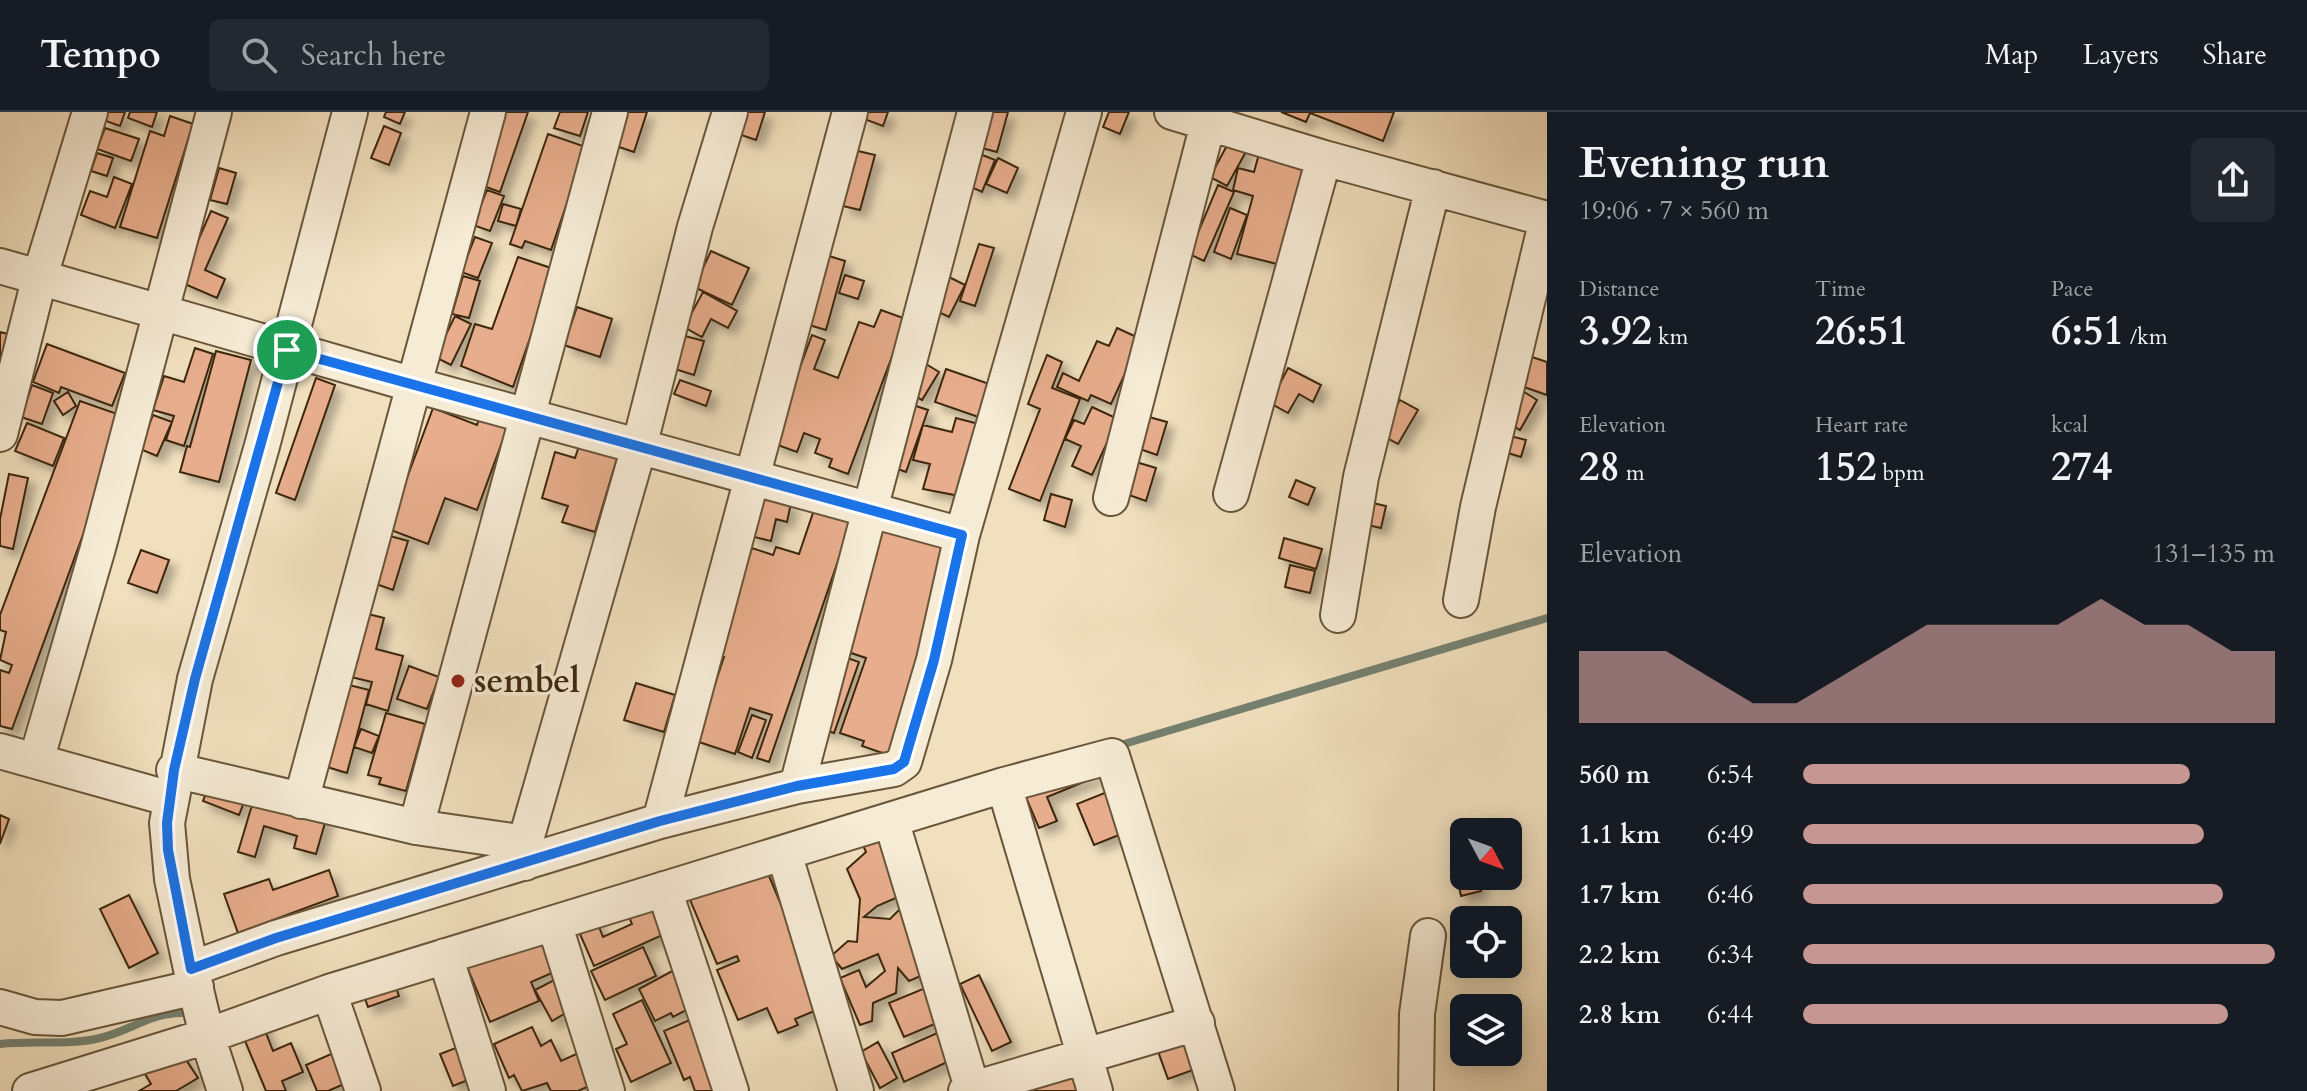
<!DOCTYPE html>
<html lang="en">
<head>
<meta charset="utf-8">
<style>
	:root { --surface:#171b24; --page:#242831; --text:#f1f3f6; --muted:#9ea1a6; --line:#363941; --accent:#c59692 }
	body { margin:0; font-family:Cardo,serif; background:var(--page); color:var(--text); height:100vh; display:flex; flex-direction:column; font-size:30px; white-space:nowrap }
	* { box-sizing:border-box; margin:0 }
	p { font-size:26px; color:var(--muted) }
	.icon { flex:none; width:44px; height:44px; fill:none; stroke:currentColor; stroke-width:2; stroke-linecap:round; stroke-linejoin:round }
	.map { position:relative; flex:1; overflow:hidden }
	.side { display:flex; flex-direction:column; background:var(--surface); width:760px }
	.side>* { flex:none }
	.needle { width:52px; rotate:131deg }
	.controls { position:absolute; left:1450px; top:706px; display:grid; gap:16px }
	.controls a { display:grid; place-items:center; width:72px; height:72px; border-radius:12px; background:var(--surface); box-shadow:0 4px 20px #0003; font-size:40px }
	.pin { position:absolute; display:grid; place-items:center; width:68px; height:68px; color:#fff; margin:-34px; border:4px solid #fff; border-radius:50%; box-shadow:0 2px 8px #0007 }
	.round { display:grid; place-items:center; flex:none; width:84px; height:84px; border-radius:12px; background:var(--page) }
	.headline { display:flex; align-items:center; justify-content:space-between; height:136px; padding:0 32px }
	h1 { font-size:44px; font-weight:700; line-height:60px }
	.figures { display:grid; grid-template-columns:repeat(3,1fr); gap:12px; height:136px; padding:8px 32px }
	.figures div { display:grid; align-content:center }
	.figures b { font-size:40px; font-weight:700 }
	.figures small { font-size:22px; font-weight:400 }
	.figures p { font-size:22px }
	.chart { height:224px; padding:16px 32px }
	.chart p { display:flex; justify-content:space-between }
	.chart svg { width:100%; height:144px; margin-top:8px; fill:var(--accent); opacity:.7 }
	ul { padding:0 32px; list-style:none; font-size:26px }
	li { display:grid; grid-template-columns:128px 96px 1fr; align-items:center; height:60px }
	li i { height:20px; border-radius:10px; background:var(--accent) }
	header { display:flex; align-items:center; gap:48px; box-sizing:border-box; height:112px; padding:0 40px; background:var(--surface); border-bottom:2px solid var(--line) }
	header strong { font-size:38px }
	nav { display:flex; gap:44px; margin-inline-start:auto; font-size:28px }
	.search { width:560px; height:72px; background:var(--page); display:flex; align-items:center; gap:20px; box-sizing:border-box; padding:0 28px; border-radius:12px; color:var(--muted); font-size:30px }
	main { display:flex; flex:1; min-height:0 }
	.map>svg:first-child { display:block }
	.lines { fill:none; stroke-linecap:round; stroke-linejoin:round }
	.stream { stroke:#758171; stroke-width:8 }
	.building { fill:#e7ad8c; stroke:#3c280e; stroke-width:2; filter:url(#shadow) }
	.minor-casing { stroke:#69563a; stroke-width:38 }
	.minor { stroke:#f6ebd5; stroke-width:34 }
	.route-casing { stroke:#fff; stroke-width:16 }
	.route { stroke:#1a73e8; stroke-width:10 }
	.poi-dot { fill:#8f2418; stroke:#f6ebd5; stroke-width:3 }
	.labels { text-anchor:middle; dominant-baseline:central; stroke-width:7; stroke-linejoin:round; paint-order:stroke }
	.poi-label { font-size:34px; font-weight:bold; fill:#3c280e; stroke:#f6ebd5; text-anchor:start }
</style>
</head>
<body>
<header>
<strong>Tempo</strong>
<div class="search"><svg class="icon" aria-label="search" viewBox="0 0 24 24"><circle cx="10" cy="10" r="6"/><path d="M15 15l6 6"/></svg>Search here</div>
<nav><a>Map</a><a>Layers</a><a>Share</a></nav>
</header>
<main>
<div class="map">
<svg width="1547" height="979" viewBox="0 0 1547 979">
	<defs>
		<filter id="shadow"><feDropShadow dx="7" dy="7" stdDeviation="4" flood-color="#0004"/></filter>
	</defs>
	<rect width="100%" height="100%" fill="#f1e0be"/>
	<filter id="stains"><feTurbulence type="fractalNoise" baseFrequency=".0025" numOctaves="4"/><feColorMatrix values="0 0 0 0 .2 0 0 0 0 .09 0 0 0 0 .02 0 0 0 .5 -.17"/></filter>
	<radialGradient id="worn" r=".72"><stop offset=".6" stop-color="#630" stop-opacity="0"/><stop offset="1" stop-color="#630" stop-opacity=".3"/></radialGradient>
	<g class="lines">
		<path class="stream" d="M1114,635L1547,506
			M0,932C33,928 67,934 100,926C130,919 152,900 184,901"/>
	</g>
	<path class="building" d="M106,0H125L120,14L103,8Z
		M130,0H157L152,15L128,6Z
		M386,0H405L400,12L384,5Z
		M503,0H528L500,80L478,72Z
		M560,0H588L580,24L554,16Z
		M626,0H647L634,40L616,34Z
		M746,0H765L756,28L738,22Z
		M866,0H888L883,14L864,7Z
		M988,0H1008L997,40L978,35Z
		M1109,0H1129L1120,22L1103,15Z
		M1281,0H1394L1383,29L1310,1L1306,10Z
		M170,4L193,12L157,126L120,115L150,19L164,24Z
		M384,14L401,21L389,53L371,46Z
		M105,16L139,27L131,49L97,37Z
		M548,22L586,35L551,138L525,129L522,136L510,132Z
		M1231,26L1248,36L1227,74L1210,65Z
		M1260,38L1305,50L1277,152L1237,142L1253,84L1233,78L1238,56L1254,60Z
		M858,39L875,43L860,98L843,94Z
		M97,41L113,46L107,64L91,59Z
		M980,42L995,48L982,80L967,73Z
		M998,46L1018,56L1007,81L986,72Z
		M219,56L236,61L227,92L210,88Z
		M114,65L132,72L115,116L81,103L90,79L107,85Z
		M1218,73L1234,80L1204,149L1189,142Z
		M487,78L504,84L490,119L473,113Z
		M503,92L521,97L516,114L498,109Z
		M1230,96L1247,103L1231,147L1214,140Z
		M211,99L228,106L205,158L225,167L217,186L180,170Z
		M475,125L492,131L478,166L461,160Z
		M979,132L994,136L975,194L960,189Z
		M711,139L749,156L732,193L694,175Z
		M829,144L845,149L826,218L809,213Z
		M518,145L554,157L513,275L461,254L475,212L492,217Z
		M845,163L864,169L858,187L839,181Z
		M463,164L480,169L469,206L452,202Z
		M947,164L965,173L949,205L932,197Z
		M703,180L737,199L728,216L711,207L702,225L684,215Z
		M577,195L612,207L600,245L564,233Z
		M881,198L906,207L848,362L829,355L832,347L815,341L820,327L804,321L797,340L772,331L812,223L825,228L814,257L838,266L859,210L874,215Z
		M455,204L471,212L451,253L435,245Z
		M1117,216L1141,227L1111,292L1091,283L1088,289L1057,275L1063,261L1079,269L1097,229L1109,234Z
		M0,220L8,222L0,251Z
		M685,224L704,229L694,263L675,257Z
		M47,232L125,261L112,294L61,275L59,281L33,270Z
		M195,236L213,242L184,334L166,328L174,304L153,298L164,264L184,270Z
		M216,239L251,248L219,370L180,360L187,334L190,335Z
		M1047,243L1062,250L1052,276L1080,287L1040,389L1009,377L1040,297L1028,292Z
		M1529,244L1547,250V283L1518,273Z
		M926,252L939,260L922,288L909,280Z
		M1288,256L1321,273L1313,290L1299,282L1288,301L1270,291Z
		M946,257L1001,276L990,309L935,290Z
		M316,266L335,273L295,388L276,381Z
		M680,268L711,279L706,294L674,282Z
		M32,273L53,281L42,312L21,305Z
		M1521,278L1537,288L1520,318L1504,308Z
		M68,280L76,294L63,303L54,289Z
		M1400,288L1418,298L1398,332L1380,322Z
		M80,289L126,305L12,617L0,614V558L9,561L12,553L0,548L6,520L0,518V503Z
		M910,292L928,298L906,360L889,354Z
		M1092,295L1118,307L1092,363L1072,354L1081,334L1065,327L1074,308L1084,312Z
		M433,296L477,313L480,304L508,314L477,398L445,386L428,432L388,417Z
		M153,303L172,310L157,344L140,337Z
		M1149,305L1167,310L1157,343L1140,337Z
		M956,306L990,315L970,386L923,377L930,352L913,348L923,313L952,320Z
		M27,311L64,326L53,354L15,339Z
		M1506,323L1526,328L1521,345L1501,339Z
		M580,331L618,343L595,420L562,410L568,394L542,386L555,340L575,346Z
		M1136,350L1156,356L1146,389L1126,382Z
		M9,362L28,366L13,437L0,434V407Z
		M1296,368L1315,376L1308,393L1289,385Z
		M1051,382L1072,388L1065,415L1044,408Z
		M760,384L791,391L787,410L776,407L771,429L750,424Z
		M1368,390L1386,394L1381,416L1363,412Z
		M815,395L852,408L769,650L757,646L772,603L750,596L735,642L696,629L724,545L716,543L752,436L773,443L776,435L799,442Z
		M883,410L963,438L891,644L862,634L864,629L840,621L866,546L839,537Z
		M390,424L408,429L393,478L376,472Z
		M1284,426L1322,437L1316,457L1279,446Z
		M141,438L169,448L157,481L128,471Z
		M1290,453L1315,459L1310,481L1285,475Z
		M368,502L384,506L376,537L403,544L388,599L366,592L372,570L351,565Z
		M842,544L859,550L834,621L818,616Z
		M409,554L439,565L427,597L397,587Z
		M636,571L675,583L664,620L624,608Z
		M349,573L369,578L347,661L327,655Z
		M386,601L425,612L406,679L379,672L381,666L368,663Z
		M752,603L766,608L752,646L738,640Z
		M361,617L379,624L372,641L354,635Z
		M1108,660L1047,685L1057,709L1039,716L1019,669Z
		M210,671L246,685L239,703L203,689Z
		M1112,678L1129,719L1094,733L1077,692Z
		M255,683L327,704L316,742L294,736L297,724L264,714L255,745L238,740Z
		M0,703L9,707L0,732Z
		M879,718L905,782L877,794L864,805L890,807L902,795L930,860L909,869L898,856L896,881L873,891L872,909L860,913L840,866L859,858L866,875L885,859L878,842L842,857L831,844L848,829L857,830L860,787L847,757L866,740L860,726Z
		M764,752L824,895L795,907L798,913L778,921L767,896L738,908L717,858L739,849L737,844L717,852L685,776Z
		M329,758L338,784L238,821L224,782L269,767L273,778Z
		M1477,764L1481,779L1461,784L1457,765Z
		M129,783L158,841L129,856L100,797Z
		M655,787L669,820L594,854L576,813L595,805L603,825L632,812L627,800Z
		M546,821L561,857L531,870L539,889L490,910L467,855Z
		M643,835L656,864L605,888L591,859Z
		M676,857L694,894L673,905L671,901L655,909L639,877Z
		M979,863L1011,930L992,939L960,872Z
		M558,866L574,896L552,909L535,878Z
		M394,870L399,884L368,895L363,881Z
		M930,874L944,908L904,925L889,891Z
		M642,888L671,951L631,970L616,937L627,932L613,902Z
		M692,907L723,979H695L690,965L684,968L664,919Z
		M261,908L273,939L291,931L303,960L282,969L286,979H266L240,917Z
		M532,915L541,934L551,928L561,949L583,939L598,970L578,979H551L547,971L522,979L514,963L509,966L494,932Z
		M1190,915L1204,954L1168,967L1154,928Z
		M944,918L956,946L904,970L892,941Z
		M878,930L897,966L880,976L861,940Z
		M177,934L198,966L176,979H139L151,972L142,957Z
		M461,934L473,966L453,974L440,942Z
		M338,939L351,969L328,979H317L306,953Z
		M1074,956L1083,979H1020Z"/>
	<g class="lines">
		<defs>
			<path id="minor" d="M1172,0L1324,46L1547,107
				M0,154L411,272L962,423
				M0,322L40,164L90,0
				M1231,382L1324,46
				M1111,386L1211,0
				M1461,488L1478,395L1547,107
				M1338,503L1361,365L1433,75
				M0,639L171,687
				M36,649L98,436L214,0
				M174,658L416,715L525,731
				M1004,673L1095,979
				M797,674L975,0
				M301,689L488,0
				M891,708L973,979
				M660,709L850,0
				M416,715L610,0
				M784,741L856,979
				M525,751V731L639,335L695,115L730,0
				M664,777L731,979
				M554,811L607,979
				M445,844L488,979
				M191,857L276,826L660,709L797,674L894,657L904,650L934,548L962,423L1084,0
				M329,880L363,979
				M0,895L35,905L62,906L196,875
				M30,979L207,924L329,880L1004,673L1112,644L1217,979
				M225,979L207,924L191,857L172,767L167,711L195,567L262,334L350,0
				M966,979L1197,911
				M1416,979L1417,902L1428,824"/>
		</defs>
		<use href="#minor" class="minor-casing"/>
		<use href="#minor" class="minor"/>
	</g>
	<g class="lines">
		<defs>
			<path id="route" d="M287,238L962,423L934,548L904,650L894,657L797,674L660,709L276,826L191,857L168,738L167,711L174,658L195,567Z"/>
		</defs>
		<use href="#route" class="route-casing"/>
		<use href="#route" class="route"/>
	</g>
	<circle class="poi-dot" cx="458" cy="569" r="8"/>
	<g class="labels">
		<g class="poi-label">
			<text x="474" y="569">sembel</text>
		</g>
	</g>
	<rect width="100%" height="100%" filter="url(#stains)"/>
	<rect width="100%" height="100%" fill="url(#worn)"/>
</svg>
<div class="controls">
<a><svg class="needle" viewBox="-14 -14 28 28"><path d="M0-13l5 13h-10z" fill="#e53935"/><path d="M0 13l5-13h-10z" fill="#9ea1a6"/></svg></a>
<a><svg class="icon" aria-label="locate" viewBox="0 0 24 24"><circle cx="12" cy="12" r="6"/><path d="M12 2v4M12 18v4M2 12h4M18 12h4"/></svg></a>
<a><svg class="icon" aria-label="layers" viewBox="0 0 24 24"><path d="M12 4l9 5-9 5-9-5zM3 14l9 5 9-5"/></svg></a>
</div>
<div class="pin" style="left:287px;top:238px;background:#1e9e55"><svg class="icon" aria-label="arrive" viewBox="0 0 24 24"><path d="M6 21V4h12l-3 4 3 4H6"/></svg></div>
</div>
<section class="side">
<div class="headline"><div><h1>Evening run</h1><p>19:06 · 7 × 560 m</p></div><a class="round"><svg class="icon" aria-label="share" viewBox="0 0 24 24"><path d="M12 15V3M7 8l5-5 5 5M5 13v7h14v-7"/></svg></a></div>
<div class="figures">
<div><p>Distance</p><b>3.92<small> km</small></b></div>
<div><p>Time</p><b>26:51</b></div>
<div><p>Pace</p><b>6:51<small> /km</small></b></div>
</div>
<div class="figures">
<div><p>Elevation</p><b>28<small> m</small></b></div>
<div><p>Heart rate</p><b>152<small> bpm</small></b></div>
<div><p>kcal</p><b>274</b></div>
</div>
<div class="chart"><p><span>Elevation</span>131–135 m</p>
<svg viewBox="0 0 160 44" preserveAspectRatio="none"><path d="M0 44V22L10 22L20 22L30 30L40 38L50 38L60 30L70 22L80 14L90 14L100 14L110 14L120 6L130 14L140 14L150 22L160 22V44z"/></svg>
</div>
<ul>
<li><b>560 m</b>6:54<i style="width:82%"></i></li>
<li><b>1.1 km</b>6:49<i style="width:85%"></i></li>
<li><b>1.7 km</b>6:46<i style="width:89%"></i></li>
<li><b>2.2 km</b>6:34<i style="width:100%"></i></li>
<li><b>2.8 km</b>6:44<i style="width:90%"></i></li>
</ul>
</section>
</main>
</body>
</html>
